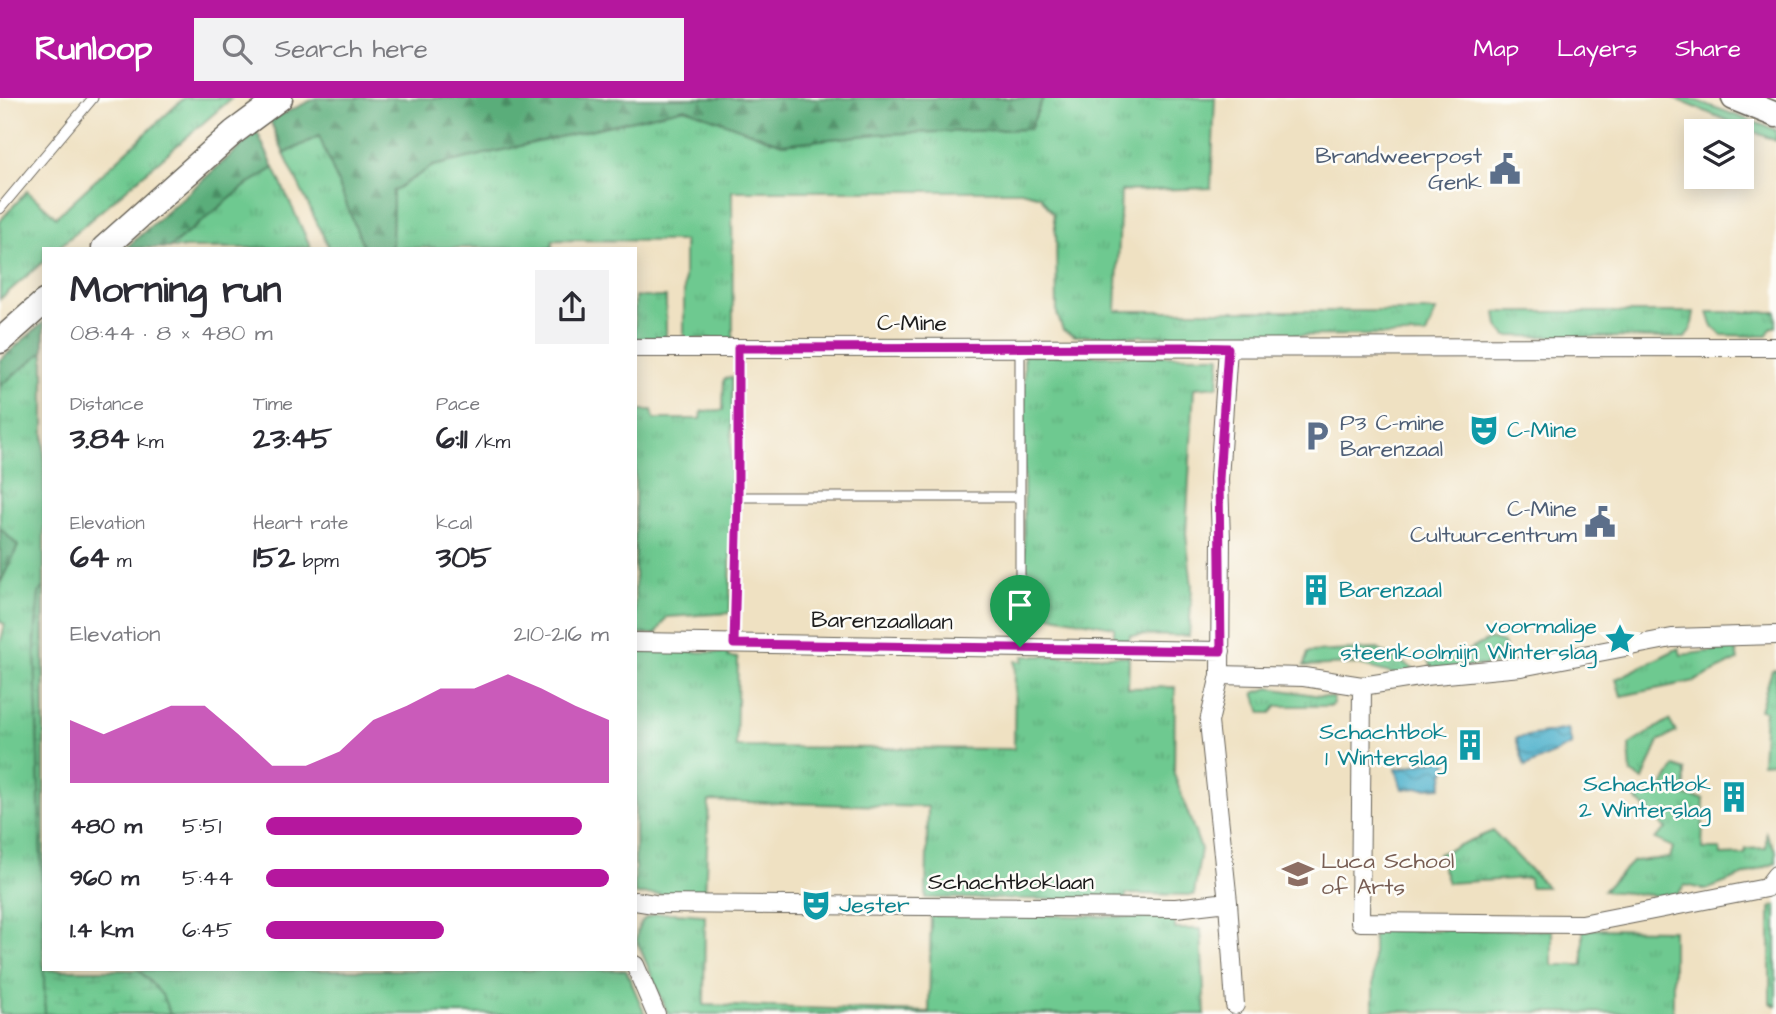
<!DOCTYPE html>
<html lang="en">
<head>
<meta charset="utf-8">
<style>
	:root { --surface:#fff; --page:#f2f2f3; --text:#2b2b33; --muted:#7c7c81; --accent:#b5179e }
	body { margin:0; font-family:"Architects Daughter",sans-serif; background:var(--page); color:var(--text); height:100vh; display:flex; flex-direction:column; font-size:26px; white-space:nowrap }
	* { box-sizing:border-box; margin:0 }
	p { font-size:23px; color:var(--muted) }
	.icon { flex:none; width:38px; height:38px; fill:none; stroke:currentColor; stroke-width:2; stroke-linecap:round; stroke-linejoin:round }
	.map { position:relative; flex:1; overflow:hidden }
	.panel { position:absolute; left:42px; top:149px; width:595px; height:724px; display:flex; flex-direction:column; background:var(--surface); border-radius:0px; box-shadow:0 4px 18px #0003 }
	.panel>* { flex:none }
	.tools { position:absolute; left:1684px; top:21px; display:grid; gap:14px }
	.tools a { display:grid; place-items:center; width:70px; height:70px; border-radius:0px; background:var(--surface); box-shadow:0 4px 18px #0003; font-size:35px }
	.pin { position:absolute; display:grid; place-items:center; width:60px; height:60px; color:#fff; margin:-72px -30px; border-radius:50% 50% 50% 0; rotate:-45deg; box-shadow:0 0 7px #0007 }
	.pin .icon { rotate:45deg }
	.round { display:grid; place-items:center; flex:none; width:74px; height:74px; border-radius:0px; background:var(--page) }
	.head { display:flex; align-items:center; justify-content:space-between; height:119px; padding:0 28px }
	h1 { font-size:38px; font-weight:700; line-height:52px }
	.metrics { display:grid; grid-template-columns:repeat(3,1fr); gap:10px; height:119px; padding:7px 28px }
	.metrics div { display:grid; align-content:center }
	.metrics b { font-size:30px; font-weight:700 }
	.metrics small { font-size:19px; font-weight:400 }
	.metrics p { font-size:19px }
	.chart { height:196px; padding:14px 28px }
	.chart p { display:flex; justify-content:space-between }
	.chart svg { width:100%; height:126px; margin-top:7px; fill:var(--accent); opacity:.7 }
	ul { padding:0 28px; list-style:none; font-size:23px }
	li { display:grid; grid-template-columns:112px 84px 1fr; align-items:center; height:52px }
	li i { height:18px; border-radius:9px; background:var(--accent) }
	header { display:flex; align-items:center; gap:42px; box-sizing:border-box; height:98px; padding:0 35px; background:var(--accent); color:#fff }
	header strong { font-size:33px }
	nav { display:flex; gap:38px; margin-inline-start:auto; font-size:24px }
	.search { width:490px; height:63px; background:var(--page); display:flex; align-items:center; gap:18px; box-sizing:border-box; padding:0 24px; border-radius:0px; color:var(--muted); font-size:26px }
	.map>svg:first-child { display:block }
	.grass { fill:url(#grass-tufts); stroke:#457256; stroke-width:2 }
	.forest { fill:url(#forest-firs); stroke:#3b644b; stroke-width:2 }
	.wetland { fill:url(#wetland-marsh); stroke:#457256; stroke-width:2 }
	.water { fill:url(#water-waves); stroke:#346674; stroke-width:2 }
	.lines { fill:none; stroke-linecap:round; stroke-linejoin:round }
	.lane-casing { stroke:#666156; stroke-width:11 }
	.street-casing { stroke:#666156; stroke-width:20 }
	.secondary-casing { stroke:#666156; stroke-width:27 }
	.lane { stroke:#fff; stroke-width:9 }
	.street { stroke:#fff; stroke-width:18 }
	.secondary { stroke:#fff; stroke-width:24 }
	.route-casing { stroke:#fff; stroke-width:14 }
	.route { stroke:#b5179e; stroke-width:9 }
	.labels { text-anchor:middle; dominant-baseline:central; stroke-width:5; stroke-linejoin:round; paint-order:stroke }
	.service-label { font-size:23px; fill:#4e5e75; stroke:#fdfcf7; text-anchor:end }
	.street-label { font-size:23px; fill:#1c1c1c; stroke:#fdfcf7 }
	.culture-label { font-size:23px; fill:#0d838f; stroke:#fdfcf7; text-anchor:start }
	.education-label { font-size:23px; fill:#785e54; stroke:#fdfcf7; text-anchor:start }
</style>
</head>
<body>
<header>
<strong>Runloop</strong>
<div class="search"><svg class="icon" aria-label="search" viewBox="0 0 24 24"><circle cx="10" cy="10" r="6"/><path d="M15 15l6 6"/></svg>Search here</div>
<nav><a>Map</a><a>Layers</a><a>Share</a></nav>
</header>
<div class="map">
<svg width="1776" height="916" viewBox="0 0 1776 916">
	<defs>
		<pattern id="grass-tufts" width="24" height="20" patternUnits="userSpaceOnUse" patternTransform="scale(1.75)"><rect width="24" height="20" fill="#6ec990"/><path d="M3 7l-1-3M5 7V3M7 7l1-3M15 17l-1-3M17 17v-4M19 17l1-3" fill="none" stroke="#5fac7c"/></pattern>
		<pattern id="forest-firs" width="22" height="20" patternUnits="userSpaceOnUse" patternTransform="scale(1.75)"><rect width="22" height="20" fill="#5aad7a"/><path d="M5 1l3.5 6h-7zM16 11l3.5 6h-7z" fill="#4a8c63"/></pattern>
		<pattern id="wetland-marsh" width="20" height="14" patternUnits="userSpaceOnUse" patternTransform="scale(1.75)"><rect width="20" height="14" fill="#6ec990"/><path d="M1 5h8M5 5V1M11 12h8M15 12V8" fill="none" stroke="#5fac7c"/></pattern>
		<pattern id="water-waves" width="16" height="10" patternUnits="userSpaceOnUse" patternTransform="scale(1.75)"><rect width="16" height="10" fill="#4db1cc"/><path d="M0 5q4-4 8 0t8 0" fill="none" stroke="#3f8fa5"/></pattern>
	</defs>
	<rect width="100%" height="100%" fill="#fdfcf7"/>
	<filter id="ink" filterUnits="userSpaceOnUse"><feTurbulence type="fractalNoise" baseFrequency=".0143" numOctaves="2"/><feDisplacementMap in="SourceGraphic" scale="14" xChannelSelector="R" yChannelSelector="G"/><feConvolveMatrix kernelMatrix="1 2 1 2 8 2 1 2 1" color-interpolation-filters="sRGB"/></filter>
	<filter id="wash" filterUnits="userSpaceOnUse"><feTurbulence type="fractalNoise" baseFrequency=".00686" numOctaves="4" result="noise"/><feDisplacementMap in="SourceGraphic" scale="28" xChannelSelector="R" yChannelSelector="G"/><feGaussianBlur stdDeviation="1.57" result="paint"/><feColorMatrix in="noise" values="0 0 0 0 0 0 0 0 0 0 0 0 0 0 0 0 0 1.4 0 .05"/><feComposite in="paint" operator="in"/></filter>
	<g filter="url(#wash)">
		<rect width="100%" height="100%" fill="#efe1c2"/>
		<path class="grass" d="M184,0H232L58,150H44V163L0,201V123L27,93L56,119Z
			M1043,0H1215L1211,90L1121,93L1116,213H1436L1426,237L1074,238L1063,232L1057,216L1056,136L1053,116L1040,98L1021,93H732L733,241L684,240V143L553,142L552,150H392L393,93L433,68L685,10L782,46L878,36L1030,31Z
			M1673,0H1689L1776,32V43Z
			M319,37L364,150H329L284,56Z
			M274,70L311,150H169L248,86Z
			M635,199H666V240H635Z
			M1496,214H1694L1691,231L1685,240L1506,238L1498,228Z
			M1708,214H1776V229H1772L1766,238L1721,237L1712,227Z
			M44,253V487L39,496L35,544L45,916H0V546L5,526L0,524V486L18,448L0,430V288Z
			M1024,257L1220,258L1218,288L1194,290L1186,436L1192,488L1189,538L1130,537L1129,543L1114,542V529L1024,513Z
			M732,279L730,515L667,519L656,536H635V312H652L654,321H701L702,313L723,312L724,281Z
			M1490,541L1503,545L1509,565L1432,572L1427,560L1459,557Z
			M1679,550L1681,557L1735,550L1738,562L1695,583L1621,598L1616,581Z
			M1378,551L1417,573L1402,578L1356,566L1304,568L1308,554Z
			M635,552L728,555V559L738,560L736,649L1014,651L1015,563H1023V558H1129L1128,590L1175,589L1174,676L1201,751L1194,797L1126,796L1125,802L926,800L928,709L709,703L705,798L635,796Z
			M1772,572H1776V664L1762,665L1765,613L1760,612Z
			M1269,590L1334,600L1332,608H1277L1271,615H1261L1254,595Z
			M1669,622L1676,634L1659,643L1643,682L1631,675L1629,647Z
			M1675,668L1685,672V698L1704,701L1702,751H1720L1721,757L1745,756L1746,751L1766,750V735L1776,753V765L1706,792L1685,787L1675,799L1603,793L1633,763L1670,760L1673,749L1655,741L1666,731L1633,698L1661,695L1663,688Z
			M1493,733L1547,789H1530L1529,780L1448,785L1438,756Z
			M1776,807V908L1770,905V810Z
			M931,815L1175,820V831H1201L1205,916H668L637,843C634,805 678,816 705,817L704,907L929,914Z
			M1583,831L1673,832V915L1373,913V832H1552V867H1583Z
			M139,872H626L645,916H170L162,897Z"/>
		<path class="forest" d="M316,0H1043L1030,31L878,36L782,46L685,10L433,68L393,93L392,150H364L319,38L284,56L270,22Z
			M257,34L274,70L248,86L169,150H126Z
			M44,224V253L0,288V262Z
			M0,430L18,448L0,485Z"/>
		<path class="wetland" d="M44,487V872H139L162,897L170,916H45L35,544L39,496Z"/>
		<path class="water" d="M1568,631L1572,647L1525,669L1516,640Z
			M1449,659L1441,689L1402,691L1396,671Z"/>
	</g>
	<g filter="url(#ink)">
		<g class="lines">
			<defs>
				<path id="lane" d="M0,111L93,0
					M1020,250V549
					M738,399H1018
					M734,546L738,399V250"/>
				<path id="street" d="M635,250L1776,249
					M1228,250L1219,381L1221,441L1220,577L1209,624L1228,804L1235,907
					M635,544L1221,553
					M1220,577L1304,579L1362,588L1425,578L1521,569L1672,540L1776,537
					M1362,588L1360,824L1582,826L1766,790L1776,777
					M635,803L654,806L1176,810L1228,804
					M635,867L656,916"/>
				<path id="secondary" d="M1734,0L1776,17
					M104,150L234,34L280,0
					M0,243L44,204"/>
			</defs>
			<use href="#lane" class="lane-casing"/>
			<use href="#street" class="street-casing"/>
			<use href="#secondary" class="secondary-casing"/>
			<use href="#lane" class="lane"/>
			<use href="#street" class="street"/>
			<use href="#secondary" class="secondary"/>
		</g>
	</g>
	<g class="lines" filter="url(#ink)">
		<defs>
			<path id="route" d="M1185,249L1228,250L1219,381L1221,553L734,546L738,400V250Z"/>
		</defs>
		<use href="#route" class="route-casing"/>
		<use href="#route" class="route"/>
	</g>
	<defs>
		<symbol id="civic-bare" viewBox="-9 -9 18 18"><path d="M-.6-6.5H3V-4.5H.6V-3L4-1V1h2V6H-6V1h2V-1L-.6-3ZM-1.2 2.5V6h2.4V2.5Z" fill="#5c6f8a" stroke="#fdfcf7" stroke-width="2.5" paint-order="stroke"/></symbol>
		<symbol id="theatre-bare" viewBox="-9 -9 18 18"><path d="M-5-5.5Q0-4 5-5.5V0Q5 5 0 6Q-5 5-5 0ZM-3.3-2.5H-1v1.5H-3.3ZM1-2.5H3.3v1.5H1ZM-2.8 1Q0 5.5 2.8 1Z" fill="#0f9aa8" stroke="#fdfcf7" stroke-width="2.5" paint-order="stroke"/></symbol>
		<symbol id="parking-bare" viewBox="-9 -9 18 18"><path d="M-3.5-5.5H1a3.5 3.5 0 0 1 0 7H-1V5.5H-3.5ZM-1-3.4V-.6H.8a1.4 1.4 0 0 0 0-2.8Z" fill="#5c6f8a" stroke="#fdfcf7" stroke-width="2.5" paint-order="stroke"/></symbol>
		<symbol id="building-bare" viewBox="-9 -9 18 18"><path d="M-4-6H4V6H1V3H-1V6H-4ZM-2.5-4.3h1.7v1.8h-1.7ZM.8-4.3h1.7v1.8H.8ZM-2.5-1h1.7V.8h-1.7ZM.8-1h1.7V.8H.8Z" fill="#0f9aa8" stroke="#fdfcf7" stroke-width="2.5" paint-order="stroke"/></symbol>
		<symbol id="sight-bare" viewBox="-9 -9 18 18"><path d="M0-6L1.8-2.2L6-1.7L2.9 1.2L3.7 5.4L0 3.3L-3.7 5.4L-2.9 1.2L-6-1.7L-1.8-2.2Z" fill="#0f9aa8" stroke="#fdfcf7" stroke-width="2.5" paint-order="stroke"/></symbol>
		<symbol id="university-bare" viewBox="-9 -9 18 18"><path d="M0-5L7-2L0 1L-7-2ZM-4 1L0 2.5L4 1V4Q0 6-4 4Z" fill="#8d6e63" stroke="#fdfcf7" stroke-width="2.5" paint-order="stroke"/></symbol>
	</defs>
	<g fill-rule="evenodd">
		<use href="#civic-bare" x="1483" y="49" width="44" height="44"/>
		<use href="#theatre-bare" x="1462" y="310" width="44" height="44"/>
		<use href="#parking-bare" x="1295" y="316" width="44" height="44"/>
		<use href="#civic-bare" x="1578" y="402" width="44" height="44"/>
		<use href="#building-bare" x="1294" y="470" width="44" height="44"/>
		<use href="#sight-bare" x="1598" y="519" width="44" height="44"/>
		<use href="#building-bare" x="1448" y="625" width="44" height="44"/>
		<use href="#building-bare" x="1712" y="677" width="44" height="44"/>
		<use href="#university-bare" x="1276" y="754" width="44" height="44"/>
		<use href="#theatre-bare" x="794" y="785" width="44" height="44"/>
	</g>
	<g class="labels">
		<g class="service-label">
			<text x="1482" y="58">Brandweerpost<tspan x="1482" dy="26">Genk</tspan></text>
			<text x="1340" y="325" text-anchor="start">P3 C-mine<tspan x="1340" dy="26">Barenzaal</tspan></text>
			<text x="1577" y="411">C-Mine<tspan x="1577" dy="26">Cultuurcentrum</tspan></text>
		</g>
		<g class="street-label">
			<text x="912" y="225">C-Mine</text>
			<text transform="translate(882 523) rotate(1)">Barenzaallaan</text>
			<text x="1011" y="784">Schachtboklaan</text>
		</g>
		<g class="culture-label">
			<text x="1507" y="332">C-Mine</text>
			<text x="1339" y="492">Barenzaal</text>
			<text x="1597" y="528" text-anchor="end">voormalige<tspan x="1597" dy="26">steenkoolmijn Winterslag</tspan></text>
			<text x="1447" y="634" text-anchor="end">Schachtbok<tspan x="1447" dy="26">1 Winterslag</tspan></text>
			<text x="1711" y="686" text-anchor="end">Schachtbok<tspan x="1711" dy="26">2 Winterslag</tspan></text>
			<text x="839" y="807">Jester</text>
		</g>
		<g class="education-label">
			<text x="1321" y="763">Luca School<tspan x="1321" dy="26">of Arts</tspan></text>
		</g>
	</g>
</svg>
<div class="tools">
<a><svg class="icon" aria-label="layers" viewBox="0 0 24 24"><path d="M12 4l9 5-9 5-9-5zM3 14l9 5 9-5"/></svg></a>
</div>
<div class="pin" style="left:1020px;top:549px;background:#1e9e55"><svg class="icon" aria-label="arrive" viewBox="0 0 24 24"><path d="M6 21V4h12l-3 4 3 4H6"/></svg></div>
<section class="panel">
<div class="head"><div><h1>Morning run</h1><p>08:44 · 8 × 480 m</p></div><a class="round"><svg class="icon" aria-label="share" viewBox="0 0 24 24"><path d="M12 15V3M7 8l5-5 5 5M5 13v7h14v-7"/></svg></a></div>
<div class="metrics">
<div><p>Distance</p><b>3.84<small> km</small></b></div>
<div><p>Time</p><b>23:45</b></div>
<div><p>Pace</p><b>6:11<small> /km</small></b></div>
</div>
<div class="metrics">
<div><p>Elevation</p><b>64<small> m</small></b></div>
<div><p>Heart rate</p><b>152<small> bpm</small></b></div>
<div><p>kcal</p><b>305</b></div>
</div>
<div class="chart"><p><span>Elevation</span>210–216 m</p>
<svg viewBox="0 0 160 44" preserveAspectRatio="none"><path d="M0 44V22L10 27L20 22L30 17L40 17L50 27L60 38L70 38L80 33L90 22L100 17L110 11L120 11L130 6L140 11L150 17L160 22V44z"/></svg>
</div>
<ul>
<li><b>480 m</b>5:51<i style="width:92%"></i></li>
<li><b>960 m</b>5:44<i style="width:100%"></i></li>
<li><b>1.4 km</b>6:45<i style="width:52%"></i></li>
</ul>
</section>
</div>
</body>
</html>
